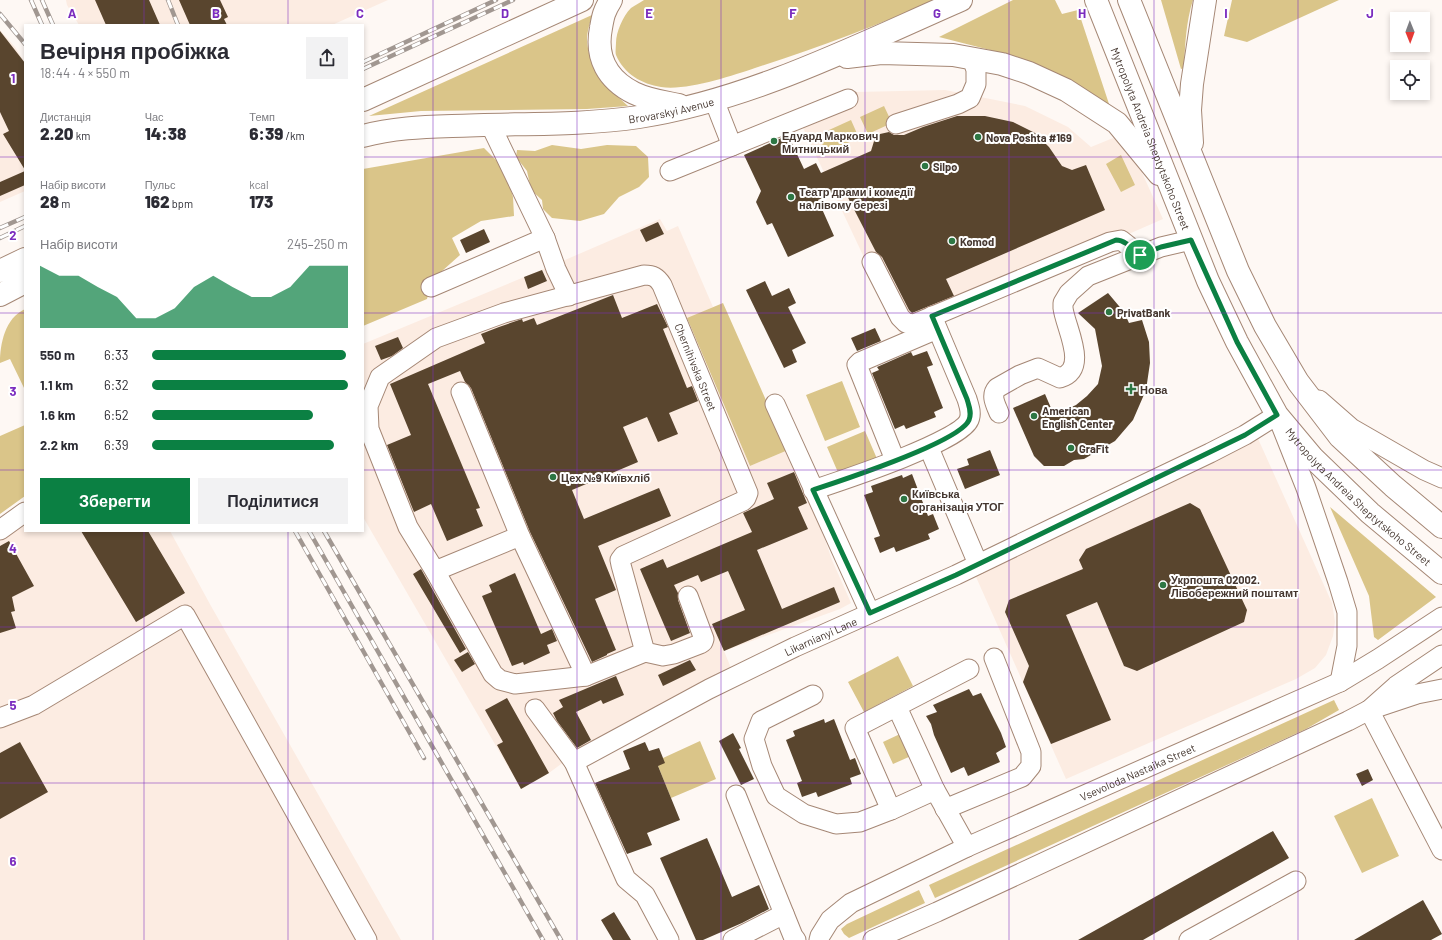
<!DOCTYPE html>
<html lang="uk">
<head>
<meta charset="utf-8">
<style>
	:root { --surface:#fff; --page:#f2f2f3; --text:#2b2b33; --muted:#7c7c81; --accent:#0b8043 }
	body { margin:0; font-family:Barlow,sans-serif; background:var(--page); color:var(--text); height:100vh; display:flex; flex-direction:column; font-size:15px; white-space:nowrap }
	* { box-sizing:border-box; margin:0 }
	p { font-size:13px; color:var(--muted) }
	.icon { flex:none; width:22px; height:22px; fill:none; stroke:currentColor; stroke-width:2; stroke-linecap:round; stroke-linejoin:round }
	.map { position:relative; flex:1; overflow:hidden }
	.side { position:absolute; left:24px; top:24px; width:340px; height:508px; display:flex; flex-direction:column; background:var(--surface); border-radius:0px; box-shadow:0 2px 6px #0003 }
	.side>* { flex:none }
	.needle { width:26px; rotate:179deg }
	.fabs { position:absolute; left:1390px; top:12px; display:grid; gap:8px }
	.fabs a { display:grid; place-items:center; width:40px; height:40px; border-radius:0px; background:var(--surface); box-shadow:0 2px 6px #0003; font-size:20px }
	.pin { position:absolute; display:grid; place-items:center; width:34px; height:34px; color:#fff; margin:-17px; border:2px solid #fff; border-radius:50%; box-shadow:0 1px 4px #0007 }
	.round { display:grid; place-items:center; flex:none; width:42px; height:42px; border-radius:0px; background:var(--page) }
	.overview { display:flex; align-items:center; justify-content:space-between; height:68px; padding:0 16px }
	h1 { font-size:22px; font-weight:800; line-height:30px }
	.figures { display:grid; grid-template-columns:repeat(3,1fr); gap:6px; height:68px; padding:4px 16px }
	.figures div { display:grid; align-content:center }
	.figures b { font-size:17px; font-weight:800 }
	.figures small { font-size:11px; font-weight:400 }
	.figures p { font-size:11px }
	.chart { height:112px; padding:8px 16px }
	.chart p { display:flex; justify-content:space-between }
	.chart svg { width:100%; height:72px; margin-top:4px; fill:var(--accent); opacity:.7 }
	.cta { display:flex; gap:8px; margin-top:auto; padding:8px 16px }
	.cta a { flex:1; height:46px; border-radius:0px; background:var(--accent); color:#fff; font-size:16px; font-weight:800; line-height:46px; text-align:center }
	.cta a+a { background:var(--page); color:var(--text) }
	ul { padding:0 16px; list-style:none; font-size:13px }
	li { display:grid; grid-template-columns:64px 48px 1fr; align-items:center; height:30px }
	li i { height:10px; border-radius:5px; background:var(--accent) }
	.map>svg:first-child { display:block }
	.built { fill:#fcece2 }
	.green { fill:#dac589 }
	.building { fill:#59452e }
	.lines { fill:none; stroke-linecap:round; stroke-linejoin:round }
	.minor-casing { stroke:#a58775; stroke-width:21 }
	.major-casing { stroke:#a58775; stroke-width:24 }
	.minor { stroke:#fff; stroke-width:19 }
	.major { stroke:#fff; stroke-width:22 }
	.rail-casing { stroke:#a19791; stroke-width:4.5 }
	.rail { stroke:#fff; stroke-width:3; stroke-dasharray:9; stroke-linecap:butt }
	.route-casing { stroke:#fff; stroke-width:8 }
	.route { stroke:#0b8043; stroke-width:5 }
	.grid { fill:none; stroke:#7b2cbf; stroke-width:1; stroke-opacity:0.55 }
	.poi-dot { fill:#2d7643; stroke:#fff; stroke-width:1.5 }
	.labels { text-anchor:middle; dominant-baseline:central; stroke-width:4; stroke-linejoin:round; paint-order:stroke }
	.street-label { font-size:11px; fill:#453730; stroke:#fff }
	.poi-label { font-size:11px; font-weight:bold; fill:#453730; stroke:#fff; text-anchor:start }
	.grid-label { font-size:13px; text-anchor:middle; font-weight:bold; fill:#7b2cbf; stroke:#fff; stroke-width:4; stroke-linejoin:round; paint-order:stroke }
</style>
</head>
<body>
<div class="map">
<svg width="1442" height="940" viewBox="0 0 1442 940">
	<rect width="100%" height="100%" fill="#fef8f4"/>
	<path class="built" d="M66,0H388L332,25H79L67,5Z
		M0,30L15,47L25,63V191L0,202Z
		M945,90L1025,106L1068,127L1091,147L1113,138L1123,145L1139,166L1163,219L900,334L797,115L856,92Z
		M660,219L667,231L678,226L713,307L687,319L750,466L788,450L819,522L832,560L851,603L840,609L724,651L731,668L592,741L549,773L521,789L363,517V344L558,263Z
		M1251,423L1332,603L1335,622L1333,636L1326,655L1315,668L1296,679L1066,779L968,559Z
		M25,520V531H170L211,606L401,940H0V537Z"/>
	<path class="green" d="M644,0H933C876,27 816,48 755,68C731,76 687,91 661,87C642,84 624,74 616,55C615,52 616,47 616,43C616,32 623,16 631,8C635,5 640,3 644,0Z
		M1013,0H1055L1062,14L1078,10L1111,110L1018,59L990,50L939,37Z
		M1161,0H1193C1186,21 1185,46 1184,68L1181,69Z
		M1232,0H1339L1247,42L1224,36Z
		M592,15C590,23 587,32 587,39C588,69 608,87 628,106L587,109L421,111L369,116Z
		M884,106L892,123L868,134L860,117Z
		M851,120L859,138L826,152L818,135Z
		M552,145L581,149L607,145L636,146L648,157L649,177L639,187L619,197L604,214L580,221L552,218L543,209L542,200L531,190L527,171L516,157L517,150L535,151Z
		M484,148L505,169L513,197L514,216L481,221L452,238L460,255L432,280L427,299L363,326V169Z
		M1121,155L1135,185L1121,192L1106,164Z
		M723,303L788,450L750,466L687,318Z
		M25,309V390L10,359L0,363C0,344 5,318 25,309Z
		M842,381L860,427L825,441L806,395Z
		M25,425V496L0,514V436Z
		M865,431L878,461L840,477L827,447Z
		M1330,507L1436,597L1378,640L1374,637L1369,596Z
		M898,656L913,686L864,712L848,682Z
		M1334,700L1339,710L1306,729L935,898L929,885Z
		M900,734L911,756L893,764L883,742Z
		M700,741L716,779L671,798L658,766L663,758Z
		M1372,798L1399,856L1362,873L1334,816Z
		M919,890L925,903L849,938L844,934L841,929L847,924Z"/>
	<path class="building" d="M95,0H149L160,25H106Z
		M179,0H220L228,17L224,19L227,25H190Z
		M0,31L25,63V170L3,134L9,131L0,112Z
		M957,116H985L1013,122L1035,133L1049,147L1062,166L1072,170L1086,165L1105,210L946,279L954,296L912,313L909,310L882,257L876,252L843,188L818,200L834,236L788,257L772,223L767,225L756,202L761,191L744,155L788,135L804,169L816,163L821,173L871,151L875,138L880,134L889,132L894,135H904L923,127Z
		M25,171V185L0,196V182Z
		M658,222L664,234L646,242L640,230Z
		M484,229L490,242L466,253L460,240Z
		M542,270L547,281L528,289L524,277Z
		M765,281L772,296L789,288L796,303L788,307L806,343L792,350L797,362L784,368L746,290Z
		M1108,293L1124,312L1129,323L1142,320L1149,342L1150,363L1146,390L1133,420L1115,441L1084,459L1074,460L1064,466H1044L1034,456L1013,408L1045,394L1054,415L1076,405L1087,396L1098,384L1102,366L1095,329L1078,313Z
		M613,295L622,318L657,304L668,327L663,329L687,388L692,386L698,401L669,413L678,434L658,442L647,417L623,427L638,462L572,490L584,519L659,488L671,516L598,546L616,590L595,599L616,650L607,654V655L592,662L530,532L471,388L465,382L460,371L428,384L480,508L476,509L483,526L447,541L431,504L414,512L387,445L411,435L390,384L485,343L481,334L499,327L522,319L523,322L534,318L537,325Z
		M875,328L881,341L857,351L851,338Z
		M398,337L403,348L392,356L381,360L375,346Z
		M927,351L933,365L927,367L943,408L934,412L936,417L906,429L904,425L895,429L872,373L879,370L877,367L911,352L913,356Z
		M990,450L1000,475L965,489L957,469L969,465L967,459Z
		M794,472L807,503L798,507L808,529L757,550L782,609L834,587L840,602L724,651L712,624L745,610L728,571L701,582L698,575L674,585L678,593V600L690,633L671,641L640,569L663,559L667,568L752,532L743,513L774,499L767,483Z
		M912,474L928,516L933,514L939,529L928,534L930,539L896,552L894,547L880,553L874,538L880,536L864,495L873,492L871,486L902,475L903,478Z
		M1190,503L1200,509L1247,610L1244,622L1137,671L1124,666L1097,602L1066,615L1111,720L1051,744L1023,682L1029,666L1005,612L1009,600L1083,569L1079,560L1086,549Z
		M81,531H148L185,593L136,622Z
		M9,541L34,586L12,597L15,611L11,612L16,628L0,633V546Z
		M421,569L466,649L460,653L413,574Z
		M515,573L541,634L552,629L557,641L547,645L550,653L524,665L523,662L512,666L482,596L492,592L489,585Z
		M468,652L475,664L462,672L454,660Z
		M690,660L696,670L663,686L658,675Z
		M616,676L624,695L603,704L601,700L576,712L591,740L577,748L557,721L553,713L563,707L559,700Z
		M969,689L973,696L981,693L1001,733L1006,747L996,753L1000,762L968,776L964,767L951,773L934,735L931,724L926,716L937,712L933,705Z
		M507,698L549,773L521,789L497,745L503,742L485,710Z
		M824,719L825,723L834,719L850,760L855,758L861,774L850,778L852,784L818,797L816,792L802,797L797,783L802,781L786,740L795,736L793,731Z
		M733,733L741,748L739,749L754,779L741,785L719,741Z
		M20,742L48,792L0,819V753Z
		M645,742L649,751L659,748L665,763L658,766L680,820L647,833L652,845L627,854L595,783L630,769L623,751Z
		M1368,769L1373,780L1362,786L1356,774Z
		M1273,831L1289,858L1171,924L1143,940H1078Z
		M707,838L732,897L759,885L769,909L742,923L703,940H696L660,858Z
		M1423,900L1442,934L1431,940H1354Z
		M614,912L631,940H613L601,920Z"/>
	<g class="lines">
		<defs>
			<g id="minor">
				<path d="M714,100L732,146"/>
				<path d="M490,124L545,238L556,269L569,296"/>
				<path d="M896,124L958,104L970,98L976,84V70L972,58"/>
				<path d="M670,171L848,99"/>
				<path d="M872,262L900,317L906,323L914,324L1110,242L1121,240L1140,255"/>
				<path d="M431,287L545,238"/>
				<path d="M461,392L520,536L586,676"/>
				<path d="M1319,400L1351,428L1424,470L1442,478"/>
				<path d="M775,404L870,613"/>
				<path d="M999,413C996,405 990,396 997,388L1020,375L1038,368L1060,378C1090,369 1065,327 1063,308V303L1069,293L1088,276L1161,247L1191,240"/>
				<path d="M929,448L978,564"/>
				<path d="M895,460L857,365L860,362L937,329"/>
				<path d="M813,490C840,481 960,442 969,420C972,413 969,406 967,399L932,316"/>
				<path d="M0,530L25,512"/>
				<path d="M435,571L520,536"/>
				<path d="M645,652L621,565L620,560L623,556L743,501L746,498L748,493L662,285C657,277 653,275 644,275L504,313L436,338L380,377L368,406L369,429L408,527L435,571L493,674L500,680L515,684L586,676L645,652L663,656L674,654L700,644L703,642L704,639L688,596"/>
				<path d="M1442,689L1417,694L1369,710L1442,850"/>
				<path d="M813,695L761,721L754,739L762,766L776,796L804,814L836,824L860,822L891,810L935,790"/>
				<path d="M897,707L935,790L967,847"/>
				<path d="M535,709L574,762L626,879L645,895L669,940"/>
				<path d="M0,718L34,705L185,615L367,940"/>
				<path id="s1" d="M574,762L709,689L795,647L956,575L1053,528L1210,453L1245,435L1277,415L1306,488L1338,582L1347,612V646L1340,682"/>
				<path d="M736,795L793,936L796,940"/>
				<path d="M945,809L1022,777L1031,766V752L994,658"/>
				<path d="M891,810L855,728L969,669"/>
				<path d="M733,940L784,914"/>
				<path id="s2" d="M819,940L820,936L830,920L851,903L967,847L1340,682L1378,659L1442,617"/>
				<path d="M873,940L937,912L1348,721L1369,710L1396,686L1442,655"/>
				<path d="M1189,940L1296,881"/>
			</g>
			<g id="major">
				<path d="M611,0C604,11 603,16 601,28C595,58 608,80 634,93C648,100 664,102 679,105"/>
				<path id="s3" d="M1096,0L1208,281L1237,342L1277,415L1313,458L1370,513L1442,573"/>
				<path d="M1129,0L1238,271L1265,326L1298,382L1340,437L1393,486L1442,527"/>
				<path d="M847,57L881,53L953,55L1002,64L1029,73L1066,90L1117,123L1159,174"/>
				<path d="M363,100L582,0"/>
				<path id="s4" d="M363,136C392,128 422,127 452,126C515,123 578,126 639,117C750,100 858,45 961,0"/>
				<path d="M1192,143L1190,110L1192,84L1205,0"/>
				<path d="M0,271L25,259"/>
				<path d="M0,295L25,282"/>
			</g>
		</defs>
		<use href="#minor" class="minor-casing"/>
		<use href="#major" class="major-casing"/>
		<use href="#minor" class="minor"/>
		<use href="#major" class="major"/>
		<defs>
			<path id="rail" d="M31,0L42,25
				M42,0L53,25
				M168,0L178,25
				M0,14L25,44
				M363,62L496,0
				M363,69L513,0
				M0,228L25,217
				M0,238L25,226
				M295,531L424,758
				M309,531L543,940
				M324,531L561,940"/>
		</defs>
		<use href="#rail" class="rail-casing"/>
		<use href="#rail" class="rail"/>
	</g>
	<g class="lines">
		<defs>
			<path id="route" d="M1116,240C1125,240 1133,249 1140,255L1161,247L1191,240L1237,342L1277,415L1245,435L1210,452L956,575L870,613L813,490C840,481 960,442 969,420C972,413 969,406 967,399L932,316Z"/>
		</defs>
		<use href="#route" class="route-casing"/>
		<use href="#route" class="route"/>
	</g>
	<path class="grid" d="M144,0V25M288,0V25M433,0V940M577,0V940M721,0V940M865,0V940M1009,0V940M1154,0V940M1298,0V940M0,157H25M363,157H1442M0,313H25M363,313H1442M0,470H25M363,470H1442M144,531V940M288,531V940M0,627H1442M0,783H1442"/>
	<g class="poi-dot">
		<circle cx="978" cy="137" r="4"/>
		<circle cx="774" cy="141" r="4"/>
		<circle cx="925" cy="166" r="4"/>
		<circle cx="791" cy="197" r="4"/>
		<circle cx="952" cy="241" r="4"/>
		<circle cx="1109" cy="312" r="4"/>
		<path d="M1129 383h4v4h4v4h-4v4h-4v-4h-4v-4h4z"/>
		<circle cx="1034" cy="416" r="4"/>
		<circle cx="1071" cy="448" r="4"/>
		<circle cx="553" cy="477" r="4"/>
		<circle cx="904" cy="499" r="4"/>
		<circle cx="1163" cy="585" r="4"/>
	</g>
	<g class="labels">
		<g class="street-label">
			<text stroke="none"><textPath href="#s4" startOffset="310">Brovarskyi Avenue</textPath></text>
			<text stroke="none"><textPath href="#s3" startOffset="149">Mytropolyta Andreia Sheptytskoho Street</textPath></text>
			<text transform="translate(696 367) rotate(68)">Chernihivska Street</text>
			<text stroke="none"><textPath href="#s3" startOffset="569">Mytropolyta Andreia Sheptytskoho Street</textPath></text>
			<text stroke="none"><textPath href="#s1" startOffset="277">Likarnianyi Lane</textPath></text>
			<text stroke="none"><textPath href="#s2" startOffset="365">Vsevoloda Nastaika Street</textPath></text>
		</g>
		<g class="poi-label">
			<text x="782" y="135">Едуард Маркович<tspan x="782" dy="13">Митницький</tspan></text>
			<text x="986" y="137">Nova Poshta #169</text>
			<text x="933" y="166">Silpo</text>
			<text x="799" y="191">Театр драми і комедії<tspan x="799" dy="13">на лівому березі</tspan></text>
			<text x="960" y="241">Komod</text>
			<text x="1117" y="312">PrivatBank</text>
			<text x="1140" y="389">Нова</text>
			<text x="1042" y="410">American<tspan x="1042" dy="13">English Center</tspan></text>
			<text x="1079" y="448">GraFit</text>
			<text x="561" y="477">Цех №9 Київхліб</text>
			<text x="912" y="493">Київська<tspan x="912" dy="13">організація УТОГ</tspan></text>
			<text x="1171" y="579">Укрпошта 02002.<tspan x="1171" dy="13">Лівобережний поштамт</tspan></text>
		</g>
	</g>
	<g class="grid-label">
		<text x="72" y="18">A</text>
		<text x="216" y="18">B</text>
		<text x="360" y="18">C</text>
		<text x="505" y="18">D</text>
		<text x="649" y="18">E</text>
		<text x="793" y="18">F</text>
		<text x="937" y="18">G</text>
		<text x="1082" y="18">H</text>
		<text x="1226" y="18">I</text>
		<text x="1370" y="18">J</text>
		<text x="13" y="83">1</text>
		<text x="13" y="240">2</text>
		<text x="13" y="396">3</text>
		<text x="13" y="553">4</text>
		<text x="13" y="710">5</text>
		<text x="13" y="866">6</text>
	</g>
</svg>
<div class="fabs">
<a><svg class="needle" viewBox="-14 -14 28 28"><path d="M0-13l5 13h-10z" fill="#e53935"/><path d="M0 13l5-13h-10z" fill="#7c7c81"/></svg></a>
<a><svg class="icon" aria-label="locate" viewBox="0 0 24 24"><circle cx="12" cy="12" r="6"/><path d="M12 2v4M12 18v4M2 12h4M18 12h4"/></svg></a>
</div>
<div class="pin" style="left:1140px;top:255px;background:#1e9e55"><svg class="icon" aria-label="arrive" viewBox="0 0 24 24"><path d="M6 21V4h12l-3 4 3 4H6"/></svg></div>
<section class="side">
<div class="overview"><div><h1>Вечірня пробіжка</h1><p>18:44 · 4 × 550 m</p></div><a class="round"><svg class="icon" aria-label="share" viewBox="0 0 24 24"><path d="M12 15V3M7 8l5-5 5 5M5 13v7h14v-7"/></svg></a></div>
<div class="figures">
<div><p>Дистанція</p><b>2.20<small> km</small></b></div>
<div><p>Час</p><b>14:38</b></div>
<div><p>Темп</p><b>6:39<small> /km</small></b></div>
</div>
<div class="figures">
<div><p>Набір висоти</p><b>28<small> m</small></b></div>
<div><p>Пульс</p><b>162<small> bpm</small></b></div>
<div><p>kcal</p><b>173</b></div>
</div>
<div class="chart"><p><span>Набір висоти</span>245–250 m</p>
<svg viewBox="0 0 160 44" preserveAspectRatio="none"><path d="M0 44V6L10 12L20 12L30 19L40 25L50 38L60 38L70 32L80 19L90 12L100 19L110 25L120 25L130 19L140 6L150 6L160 6V44z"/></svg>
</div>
<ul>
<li><b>550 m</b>6:33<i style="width:99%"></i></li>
<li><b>1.1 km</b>6:32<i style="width:100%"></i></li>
<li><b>1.6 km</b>6:52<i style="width:82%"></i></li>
<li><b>2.2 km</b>6:39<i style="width:93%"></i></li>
</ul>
<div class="cta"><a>Зберегти</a><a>Поділитися</a></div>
</section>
</div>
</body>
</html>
